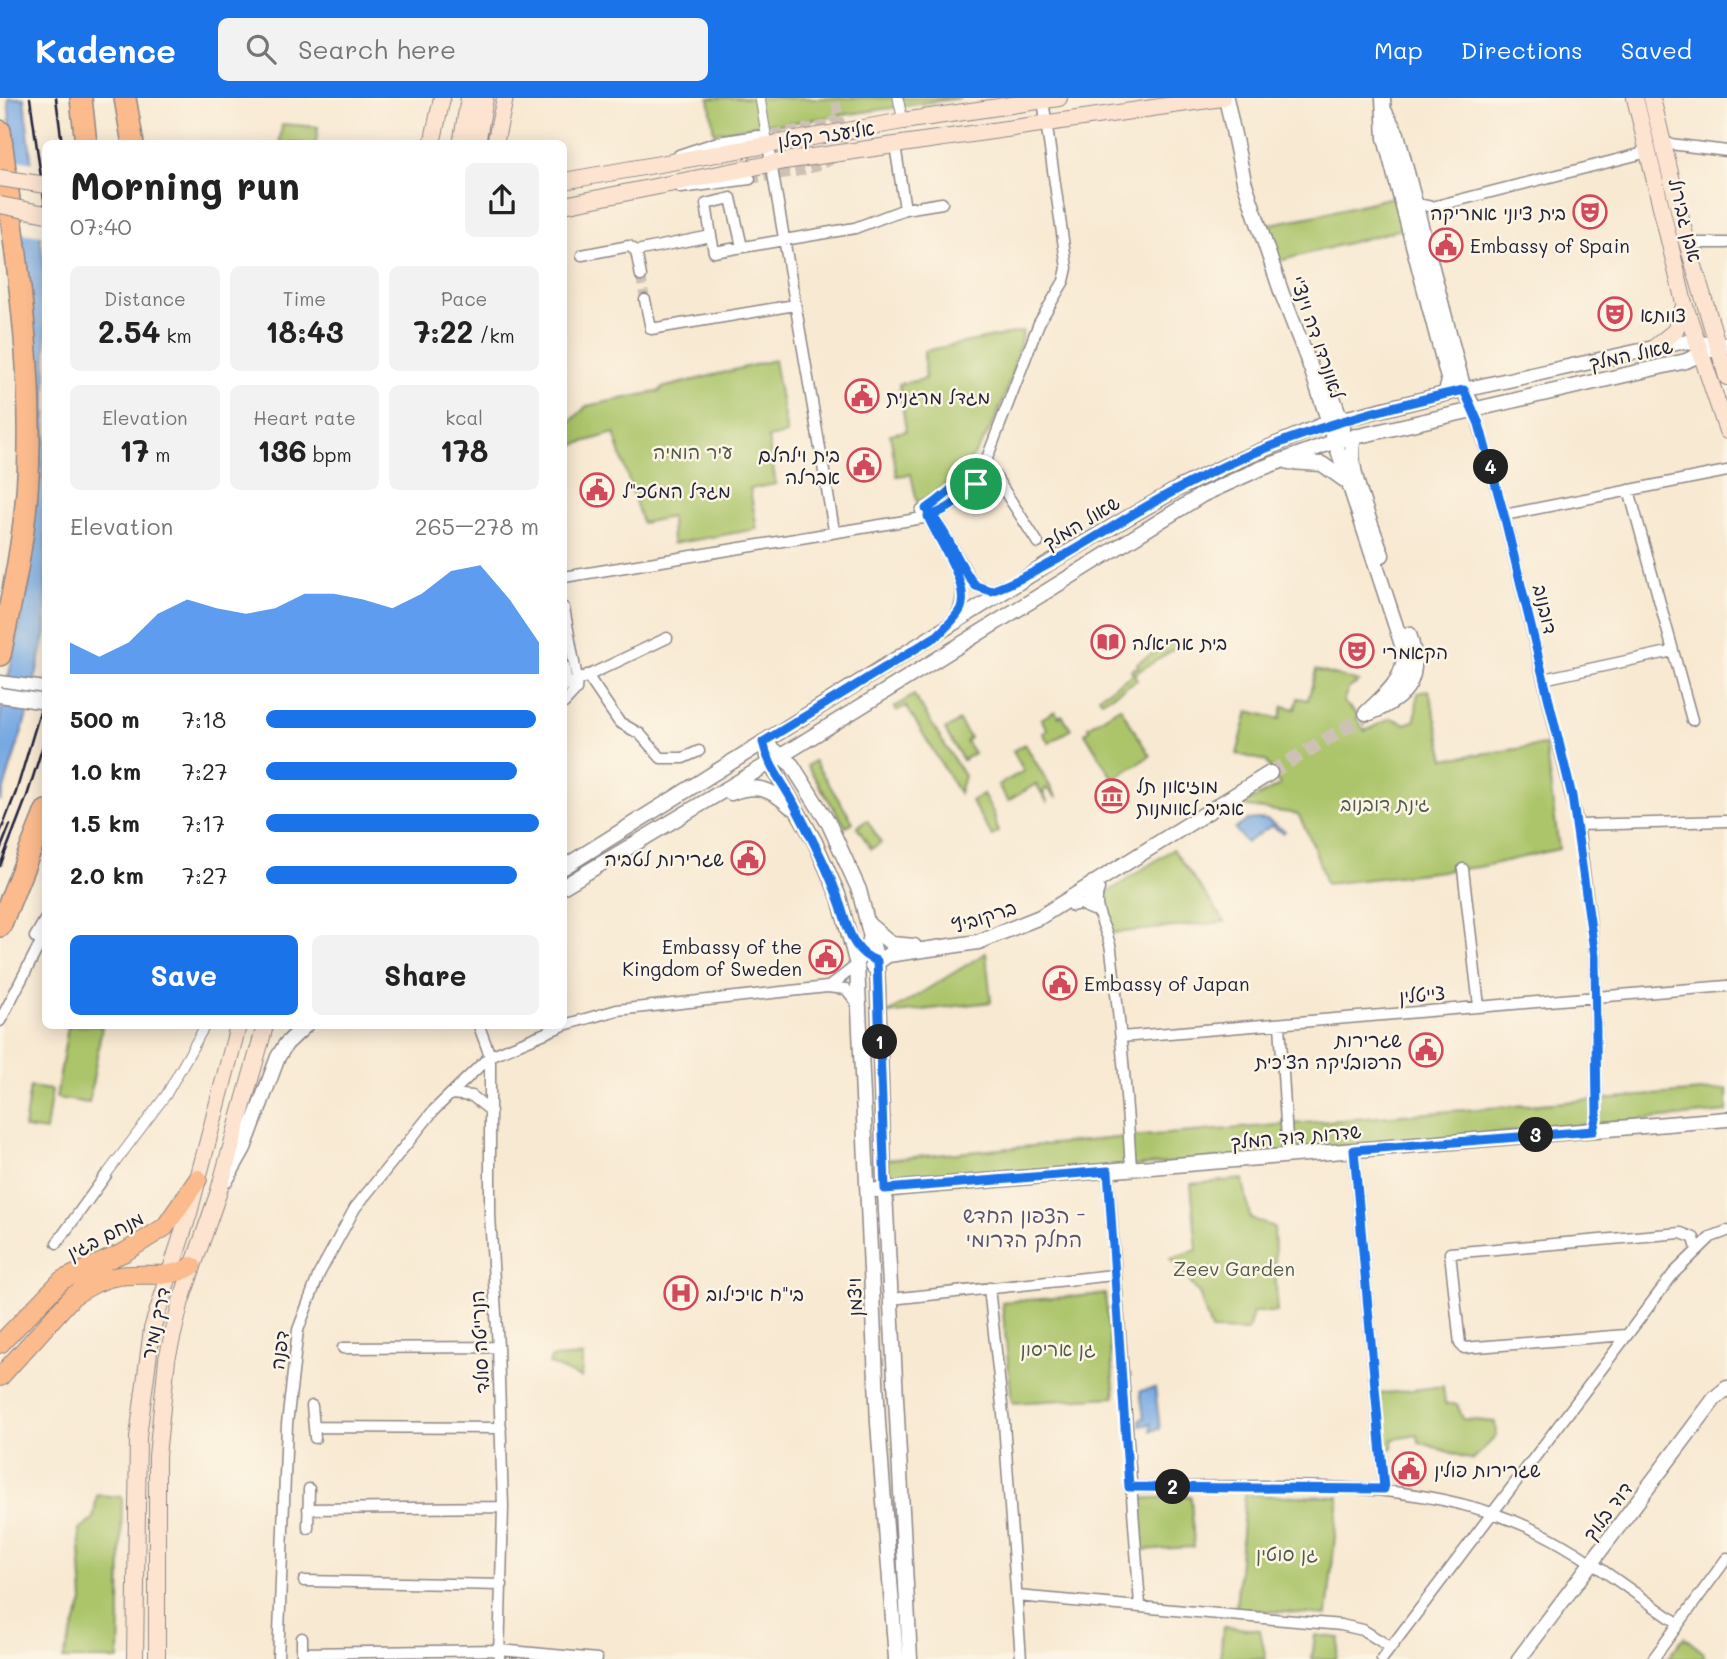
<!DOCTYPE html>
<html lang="en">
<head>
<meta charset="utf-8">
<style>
	:root { --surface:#fff; --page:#f2f2f2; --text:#222; --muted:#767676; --accent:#1a73e8 }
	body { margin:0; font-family:Mali,"Playpen Sans Hebrew",sans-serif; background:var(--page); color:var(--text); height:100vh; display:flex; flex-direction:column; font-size:26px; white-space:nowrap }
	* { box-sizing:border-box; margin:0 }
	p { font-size:23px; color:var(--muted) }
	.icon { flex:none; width:38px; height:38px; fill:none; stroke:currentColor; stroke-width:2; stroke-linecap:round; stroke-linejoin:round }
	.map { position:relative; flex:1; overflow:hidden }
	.drawer { position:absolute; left:42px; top:42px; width:525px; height:889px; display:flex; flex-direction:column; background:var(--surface); border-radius:10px; box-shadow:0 4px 18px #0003 }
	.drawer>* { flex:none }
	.pin { position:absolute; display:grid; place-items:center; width:60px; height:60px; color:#fff; margin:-30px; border:4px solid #fff; border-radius:50%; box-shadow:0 2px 7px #0007 }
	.km { position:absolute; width:35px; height:35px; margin:-18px; border-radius:50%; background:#222; color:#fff; font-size:19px; line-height:35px; text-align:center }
	.round { display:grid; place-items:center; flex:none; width:74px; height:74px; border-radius:10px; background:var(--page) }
	.headline { display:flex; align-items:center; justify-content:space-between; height:119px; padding:0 28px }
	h1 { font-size:38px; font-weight:700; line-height:52px }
	.figures { display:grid; grid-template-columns:repeat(3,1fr); gap:10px; height:119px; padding:7px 28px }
	.figures div { display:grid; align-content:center; border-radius:10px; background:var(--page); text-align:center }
	.figures b { font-size:30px; font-weight:700 }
	.figures small { font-size:19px; font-weight:400 }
	.figures p { font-size:19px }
	.chart { height:196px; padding:14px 28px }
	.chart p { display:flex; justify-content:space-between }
	.chart svg { width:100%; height:126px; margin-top:7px; fill:var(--accent); opacity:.7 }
	.primary-button { display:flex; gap:14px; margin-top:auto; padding:14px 28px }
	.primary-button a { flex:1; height:80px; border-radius:10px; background:var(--accent); color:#fff; font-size:28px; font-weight:700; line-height:80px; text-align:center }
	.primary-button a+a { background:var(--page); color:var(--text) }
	ul { padding:0 28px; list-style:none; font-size:23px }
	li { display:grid; grid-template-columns:112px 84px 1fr; align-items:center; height:52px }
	li i { height:18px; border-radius:9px; background:var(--accent) }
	header { display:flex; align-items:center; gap:42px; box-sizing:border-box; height:98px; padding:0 35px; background:var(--accent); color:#fff }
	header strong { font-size:33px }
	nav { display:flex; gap:38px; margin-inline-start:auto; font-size:24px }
	.search { width:490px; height:63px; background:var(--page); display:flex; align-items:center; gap:18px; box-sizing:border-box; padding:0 24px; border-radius:10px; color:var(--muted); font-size:26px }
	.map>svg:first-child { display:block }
	.green { fill:#acc56a; stroke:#677452; stroke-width:2 }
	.water { fill:#77a9e3; stroke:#4c668f; stroke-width:2 }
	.pier { fill:#f8e9d2 }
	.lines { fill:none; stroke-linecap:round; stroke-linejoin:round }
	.minor-tunnel { stroke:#cdc1b4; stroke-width:10; stroke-dasharray:10 5; stroke-linecap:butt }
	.tertiary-tunnel { stroke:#cdc1b4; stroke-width:14; stroke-dasharray:14 7; stroke-linecap:butt }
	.pedestrian-casing { stroke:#8d8686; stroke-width:11 }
	.minor-casing { stroke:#8d8686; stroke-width:13 }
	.tertiary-casing { stroke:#8d8686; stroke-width:17 }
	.secondary-casing { stroke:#8d8686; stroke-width:18 }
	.primary-casing { stroke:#8d8686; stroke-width:20 }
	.motorway-casing { stroke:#8d8686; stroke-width:24 }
	.pedestrian { stroke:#fff; stroke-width:9 }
	.minor { stroke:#fff; stroke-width:10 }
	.tertiary { stroke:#fff; stroke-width:14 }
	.secondary { stroke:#fde4d1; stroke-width:16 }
	.primary { stroke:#fbbb8d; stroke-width:18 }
	.motorway { stroke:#fbbb8d; stroke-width:21 }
	.rail { stroke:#22223b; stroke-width:2.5 }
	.tertiary-bridge-casing { stroke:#8d8686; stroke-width:17; stroke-linecap:butt }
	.secondary-bridge-casing { stroke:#8d8686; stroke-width:18; stroke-linecap:butt }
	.tertiary-bridge { stroke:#fff; stroke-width:14 }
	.secondary-bridge { stroke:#fde4d1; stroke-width:16 }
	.route-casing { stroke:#fff; stroke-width:14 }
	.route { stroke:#1a73e8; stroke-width:9 }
	.labels { text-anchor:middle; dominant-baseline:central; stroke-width:5; stroke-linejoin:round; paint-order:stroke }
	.street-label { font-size:19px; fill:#22223b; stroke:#fcf5e5 }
	.poi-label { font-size:19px; fill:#22223b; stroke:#fcf5e5; text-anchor:start }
	.park-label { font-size:19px; fill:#525b4b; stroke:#fcf5e5 }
	.neighbourhood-label { font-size:21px; fill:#5a5575; stroke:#fcf5e5 }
</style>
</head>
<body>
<header>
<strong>Kadence</strong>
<div class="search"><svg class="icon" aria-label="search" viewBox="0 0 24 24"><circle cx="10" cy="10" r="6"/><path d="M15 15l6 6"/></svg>Search here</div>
<nav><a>Map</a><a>Directions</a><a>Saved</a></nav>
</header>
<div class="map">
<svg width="1727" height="1561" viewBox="0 0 1727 1561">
	<rect width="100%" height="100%" fill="#fcf5e5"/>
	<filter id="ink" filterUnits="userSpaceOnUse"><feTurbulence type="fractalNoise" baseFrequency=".0143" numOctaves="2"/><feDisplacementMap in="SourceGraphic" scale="14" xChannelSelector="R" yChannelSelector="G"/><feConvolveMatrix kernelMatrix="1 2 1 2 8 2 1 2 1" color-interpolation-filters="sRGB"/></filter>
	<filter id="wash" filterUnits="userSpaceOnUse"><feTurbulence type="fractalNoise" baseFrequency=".00686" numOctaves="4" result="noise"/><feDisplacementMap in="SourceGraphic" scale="28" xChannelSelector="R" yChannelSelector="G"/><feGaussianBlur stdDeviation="1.57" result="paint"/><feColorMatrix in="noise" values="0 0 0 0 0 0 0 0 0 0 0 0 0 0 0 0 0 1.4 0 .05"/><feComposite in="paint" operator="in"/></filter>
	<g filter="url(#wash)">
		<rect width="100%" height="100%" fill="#f8e9d2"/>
		<path class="green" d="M709,0H960L775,27L770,25L714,35Z
			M282,26L318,29L316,45H280Z
			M1397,98L1406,130L1271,165L1259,128L1313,118Z
			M1023,233C1006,305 986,369 917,405L911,376L897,378L890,336L906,333L899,286L925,281L924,253Z
			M774,262L787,336L768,340L776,386L750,391L757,431L672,446L671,419L642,425L614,335L564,350V326H568L587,308L660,293L662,290Z
			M1174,543L1178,549L1134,576L1137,582L1102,603L1099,598L1133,576L1131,572L1139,568L1137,565Z
			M1316,572L1359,584L1348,591L1343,604L1358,617L1356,620L1365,633L1391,620L1406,626L1415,622L1418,595L1429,592L1445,661L1545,647L1559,751L1479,769L1326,786L1313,746L1298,716L1240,708L1280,687L1266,663L1237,656L1248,613L1280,621L1283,608L1295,611L1298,600L1308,602Z
			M914,597L964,678L959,695L906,608L896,613L894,609Z
			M1120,609L1150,658L1113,681L1085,635L1089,632L1088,629Z
			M1055,613L1059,619L1062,617L1071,631L1049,645L1043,635L1048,632L1041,621Z
			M959,623L970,640L966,643L974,655L963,662L945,632Z
			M1025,646L1057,700L1046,690L1043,695L1048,705L1036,686L1008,703L998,687L1024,673L1013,653Z
			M814,663L853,724L846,729L807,668Z
			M983,696L994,716L998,734L992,738L971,703Z
			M867,722L881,745L871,751L857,729Z
			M1173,751L1225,824L1113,835L1104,809V797Z
			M986,855L991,904L887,916Z
			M68,928H102L89,1005L56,1000Z
			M30,989L52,992L46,1033L24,1030Z
			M1727,991V1014L885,1091L883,1062L1117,1040Z
			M1243,1081L1250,1120L1274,1129L1277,1214H1253L1248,1233L1211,1232L1199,1195L1170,1160L1197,1152L1191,1086Z
			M1105,1196L1115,1299L1012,1305L1002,1204Z
			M583,1258L581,1280L549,1266L551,1260Z
			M1443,1288L1445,1306H1457L1463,1321L1495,1324L1496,1338L1473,1362L1419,1344L1418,1337L1393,1341V1350L1383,1352L1379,1296Z
			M97,1397L122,1399L119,1561H63L83,1504L79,1431L93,1422Z
			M1245,1397L1339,1399L1327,1517L1236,1511Z
			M1191,1398L1194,1449L1140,1452L1137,1401Z
			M1223,1529L1260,1532L1266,1561H1220Z
			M1315,1537L1340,1540L1336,1561H1312Z
			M1684,1539L1703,1554L1705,1561H1667Z"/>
		<path class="water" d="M8,0H24L46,187V535L26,620L0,704V618L28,487L34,381L42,380Z
			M1258,721L1267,722L1285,733L1283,735L1271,728L1246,745L1235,731L1248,722Z
			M1155,1290L1160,1331L1151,1333V1326L1140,1328V1321L1144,1320L1140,1293Z"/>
		<path class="pier" d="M10,61L35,65L42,138L15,134Z"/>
	</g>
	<g filter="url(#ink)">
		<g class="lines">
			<path class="minor-tunnel" d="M758,38L828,27L838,19
				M750,81C771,77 836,73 841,49C844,35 837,15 835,0
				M641,178L645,202"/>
			<path class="tertiary-tunnel" d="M1270,675L1367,617"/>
			<defs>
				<path id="pedestrian" d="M760,0L768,47
					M898,0L903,23
					M106,1077L166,997L205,928"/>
				<path id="minor" d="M1662,45L1727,53
					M768,47L834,432
					M895,47L905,111L942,105
					M679,57L718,44L758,38
					M681,90L750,81
					M1414,101L1419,106L1432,109L1640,56L1646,48
					M711,138L706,106L731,100L742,149
					M1686,141L1697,145H1727
					M636,153L641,178
					M582,157L629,148L636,153L711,138L714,154L855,130L905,111
					M645,202L651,231L795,207
					M1474,310L1504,417L1578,727L1595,859L1597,1015L1593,1033
					M982,369L995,378L1038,445
					M1629,392L1692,622
					M926,411L940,428L971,482L976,488L991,493L1004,488
					M921,413C942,404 969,372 982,369
					M1504,417L1727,373
					M929,420C942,451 979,492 952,523
					M564,479L923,420C944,414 967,401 979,381L1039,225L1064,183L1067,170L1043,2
					M564,510L577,581L576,592L564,605
					M564,568L567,586L573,590
					M587,577L619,624L640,636L661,660H683L699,653
					M1543,581L1673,553
					M564,589L667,540
					M1578,727L1727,723
					M1463,771L1479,908
					M1099,791C1091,812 1108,831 1111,852C1120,925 1127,998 1131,1071
					M1072,808L1080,806L1093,812
					M35,839L46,820
					M830,888L857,867L870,837
					M0,923L46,834
					M1280,926L1288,1058
					M564,927L617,912L827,889L846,891L858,906
					M479,928L490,958V1117L498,1249L503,1409L499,1561
					M1121,939L1727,888
					M451,996L472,998L491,1013
					M1354,1053L1384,1391
					M1108,1073L1140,1507
					M57,1145L106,1077
					M989,1190L1004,1325L1021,1561
					M891,1201L1113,1177
					M1626,1237L1464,1250L1460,1246L1450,1155L1681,1135L1694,1140L1697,1151
					M343,1250L498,1249
					M312,1308L315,1340
					M315,1329L501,1330
					M1129,1389C1265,1391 1415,1373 1541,1435C1589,1459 1633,1495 1678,1525
					M308,1411L503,1409
					M308,1430L309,1391
					M304,1483L502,1487
					M1017,1498L1341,1527L1363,1532L1390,1549
					M302,1555L500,1552L597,1561
					M278,1561L287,1326L298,1232L319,1176L355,1110L434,1012L490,958L562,928
					M302,1561V1540
					M1382,1561L1674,1175L1711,1139L1727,1133
					M1653,1561L1727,1460"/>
				<path id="tertiary" d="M1226,0L1244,83L1282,196L1312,273L1404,553C1405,583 1386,595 1366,615
					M1383,0L1385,40L1449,284L1445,296
					M1384,12L1397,36L1464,292L1474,310
					M1315,277L1333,299L1343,329
					M1355,338C1343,365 1373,429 1382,457
					M1289,364L1322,366L1346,383
					M0,585L46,591
					M1370,615C1409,599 1423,579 1409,536
					M763,644L792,667L829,726L859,792L877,863L884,1076L910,1561
					M767,659L815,744L839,799L857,867L878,1325L896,1561
					M731,695C756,685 772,691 791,709
					M564,769L1048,466L1179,390L1229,366L1327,325L1445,296L1681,244L1727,247
					M564,788L768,666L1202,397L1257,372L1333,344L1686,263L1709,252
					M1088,808L1093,785
					M868,826L892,846L914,848
					M872,868L888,857L978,844L1040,819L1270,675
					M226,1082L244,1050L278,959L286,946L305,928
					M877,1092L1727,1021
					M1519,1561L1715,1300L1727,1290"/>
				<path id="secondary" d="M1635,0L1684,205L1727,333
					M1652,0L1686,141L1727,279
					M432,46L442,0
					M461,46L469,0
					M477,46L485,0
					M495,46L505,0
					M564,83L903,23L1059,0
					M564,107L784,63L1222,0
					M1655,249L1675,233L1684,208
					M135,1561L138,1339L152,1231L189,1115L238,928
					M157,1561V1358L167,1261L181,1203L218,1096L265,928"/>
				<path id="primary" d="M0,1246L62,1182L125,1154L165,1129L198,1081
					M0,1279L73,1198C86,1190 99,1182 114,1179C140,1173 168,1183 192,1168"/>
				<path id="motorway" d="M81,0L86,46
					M125,0L133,46
					M0,33C15,152 36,274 27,394C23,449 11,503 0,557
					M0,828L46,713"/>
			</defs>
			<use href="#pedestrian" class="pedestrian-casing"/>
			<use href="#minor" class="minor-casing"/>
			<use href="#tertiary" class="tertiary-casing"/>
			<use href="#secondary" class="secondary-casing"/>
			<use href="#primary" class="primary-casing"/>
			<use href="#motorway" class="motorway-casing"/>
			<use href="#pedestrian" class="pedestrian"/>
			<use href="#minor" class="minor"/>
			<use href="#tertiary" class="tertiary"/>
			<use href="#secondary" class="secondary"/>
			<use href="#primary" class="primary"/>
			<use href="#motorway" class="motorway"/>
			<path class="rail" d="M30,0L46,115
				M56,0L62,46
				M0,735L16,694L46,594
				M0,752L10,727
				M0,768L27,698L46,638"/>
			<defs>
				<path id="tertiary-bridge" d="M0,597L46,604"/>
				<path id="secondary-bridge" d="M0,80L46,87
					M0,107L46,116"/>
			</defs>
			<use href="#tertiary-bridge" class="tertiary-bridge-casing"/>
			<use href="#secondary-bridge" class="secondary-bridge-casing"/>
			<use href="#tertiary-bridge" class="tertiary-bridge"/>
			<use href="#secondary-bridge" class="secondary-bridge"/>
		</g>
	</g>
	<g class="lines" filter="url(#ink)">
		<defs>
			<path id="route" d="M976,386C963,400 946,414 928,418C937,441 972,488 960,512C955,521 945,530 938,537L763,644C769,669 780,680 792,702C812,741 833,779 845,821C850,839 858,857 877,863L885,1091L1108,1073L1129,1389L1384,1391L1354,1052L1593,1033L1597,1016L1595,859L1572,698L1504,417L1479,326L1464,292C1363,314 1269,342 1178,391C1116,423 1058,468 991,493L976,488L971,482C955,459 946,431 926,411C943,402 969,372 982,369L976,386"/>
		</defs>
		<use href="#route" class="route-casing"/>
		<use href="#route" class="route"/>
	</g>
	<defs>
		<symbol id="theatre-ring" viewBox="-11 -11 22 22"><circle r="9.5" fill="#fcf5e5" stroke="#d1495b" stroke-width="1.5"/><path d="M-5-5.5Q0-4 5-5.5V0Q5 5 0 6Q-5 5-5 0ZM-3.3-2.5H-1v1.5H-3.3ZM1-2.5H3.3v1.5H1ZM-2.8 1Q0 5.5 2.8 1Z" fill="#d1495b"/></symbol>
		<symbol id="civic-ring" viewBox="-11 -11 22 22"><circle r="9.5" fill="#fcf5e5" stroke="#d1495b" stroke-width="1.5"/><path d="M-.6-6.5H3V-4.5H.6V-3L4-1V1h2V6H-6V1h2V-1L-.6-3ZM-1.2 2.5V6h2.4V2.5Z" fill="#d1495b"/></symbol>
		<symbol id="library-ring" viewBox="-11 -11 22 22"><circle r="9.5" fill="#fcf5e5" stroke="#d1495b" stroke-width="1.5"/><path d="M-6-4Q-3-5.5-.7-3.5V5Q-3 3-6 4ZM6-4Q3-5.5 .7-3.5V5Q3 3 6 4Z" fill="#d1495b"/></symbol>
		<symbol id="museum-ring" viewBox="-11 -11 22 22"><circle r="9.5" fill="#fcf5e5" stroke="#d1495b" stroke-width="1.5"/><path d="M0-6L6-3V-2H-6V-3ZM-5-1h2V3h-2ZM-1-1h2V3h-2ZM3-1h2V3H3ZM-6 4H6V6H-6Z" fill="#d1495b"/></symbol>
		<symbol id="hospital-ring" viewBox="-11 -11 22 22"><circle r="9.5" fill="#fcf5e5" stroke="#d1495b" stroke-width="1.5"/><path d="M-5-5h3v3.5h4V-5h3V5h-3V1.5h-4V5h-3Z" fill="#d1495b"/></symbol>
	</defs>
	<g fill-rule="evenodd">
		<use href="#theatre-ring" x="1571" y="95" width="38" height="38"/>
		<use href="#civic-ring" x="1427" y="128" width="38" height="38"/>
		<use href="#theatre-ring" x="1596" y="197" width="38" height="38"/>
		<use href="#civic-ring" x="843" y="279" width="38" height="38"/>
		<use href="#civic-ring" x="845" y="348" width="38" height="38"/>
		<use href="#civic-ring" x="578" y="373" width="38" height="38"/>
		<use href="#library-ring" x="1089" y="525" width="38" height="38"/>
		<use href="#theatre-ring" x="1338" y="534" width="38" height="38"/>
		<use href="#museum-ring" x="1093" y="679" width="38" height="38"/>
		<use href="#civic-ring" x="729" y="741" width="38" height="38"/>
		<use href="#civic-ring" x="807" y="840" width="38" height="38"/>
		<use href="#civic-ring" x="1041" y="866" width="38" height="38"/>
		<use href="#civic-ring" x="1407" y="933" width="38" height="38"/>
		<use href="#hospital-ring" x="662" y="1176" width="38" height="38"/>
		<use href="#civic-ring" x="1390" y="1352" width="38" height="38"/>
	</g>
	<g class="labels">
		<g class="street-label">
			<text transform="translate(826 36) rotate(-8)">אליעזר קפלן</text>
			<text transform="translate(1686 122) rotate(76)">אבן גבירול</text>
			<text transform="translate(1318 239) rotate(71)">לאונרדו דה וינצ'י</text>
			<text transform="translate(1631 256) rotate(-12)">שאול המלך</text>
			<text transform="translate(1081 424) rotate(-31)">שאול המלך</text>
			<text transform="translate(1546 511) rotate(77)">דובנוב</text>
			<text transform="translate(984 818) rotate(-18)">ברקוביץ</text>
			<text transform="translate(1422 896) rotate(-5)">צייטלין</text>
			<text transform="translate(1296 1038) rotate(-5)">שדרות דוד המלך</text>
			<text transform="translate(105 1137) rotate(-27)">מנחם בגין</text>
			<text transform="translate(854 1199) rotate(-92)">ויצמן</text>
			<text transform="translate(155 1225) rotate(-77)">דרך נמיר</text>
			<text transform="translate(479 1244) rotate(-93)">הנרייטה סולד</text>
			<text transform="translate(279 1252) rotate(-82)">דפנה</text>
			<text transform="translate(1607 1413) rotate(-53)">דוד בלוך</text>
		</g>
		<g class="poi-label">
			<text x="1566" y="114" text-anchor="end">בית ציוני אמריקה</text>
			<text x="1470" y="147">Embassy of Spain</text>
			<text x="1640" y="216">צוותא</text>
			<text x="886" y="298">מגדל מרגנית</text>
			<text x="840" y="356" text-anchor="end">בית וילהלם<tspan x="840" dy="22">אברלה</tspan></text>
			<text x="622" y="392">מגדל המטכ"ל</text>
			<text x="1132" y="544">בית אריאלה</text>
			<text x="1382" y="553">הקאמרי</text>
			<text x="1136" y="687">מוזיאון תל<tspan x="1136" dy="22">אביב לאומנות</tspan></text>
			<text x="724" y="760" text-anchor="end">שגרירות לטביה</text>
			<text x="802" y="848" text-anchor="end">Embassy of the<tspan x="802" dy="22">Kingdom of Sweden</tspan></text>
			<text x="1084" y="885">Embassy of Japan</text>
			<text x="1402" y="941" text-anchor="end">שגרירות<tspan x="1402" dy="22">הרפובליקה הצ'כית</tspan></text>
			<text x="706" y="1195">בי"ח איכילוב</text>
			<text x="1434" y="1371">שגרירות פולין</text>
		</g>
		<g class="park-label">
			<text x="693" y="353">עיר הומיה</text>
			<text x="1385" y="705">גינת דובנוב</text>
			<text x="1234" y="1170">Zeev Garden</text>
			<text x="1058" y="1250">גן אריסון</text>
			<text x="1287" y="1455">גן סוטין</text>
		</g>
		<g class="neighbourhood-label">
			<text x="1024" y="1116">הצפון החדש -<tspan x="1024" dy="24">החלק הדרומי</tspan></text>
		</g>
	</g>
</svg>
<div class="pin" style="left:976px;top:386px;background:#1e9e55"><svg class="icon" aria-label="arrive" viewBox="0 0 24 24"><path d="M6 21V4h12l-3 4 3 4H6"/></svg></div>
<b class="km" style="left:880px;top:944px">1</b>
<b class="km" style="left:1173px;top:1389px">2</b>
<b class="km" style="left:1536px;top:1037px">3</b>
<b class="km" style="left:1491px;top:369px">4</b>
<section class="drawer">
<div class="headline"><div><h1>Morning run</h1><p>07:40</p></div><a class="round"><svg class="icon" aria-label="share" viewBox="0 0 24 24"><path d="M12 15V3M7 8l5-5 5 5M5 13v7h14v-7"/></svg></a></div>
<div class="figures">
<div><p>Distance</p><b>2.54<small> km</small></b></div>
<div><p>Time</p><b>18:43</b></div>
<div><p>Pace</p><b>7:22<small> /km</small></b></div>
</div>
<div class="figures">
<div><p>Elevation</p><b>17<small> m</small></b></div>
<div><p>Heart rate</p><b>136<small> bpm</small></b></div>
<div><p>kcal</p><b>178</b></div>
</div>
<div class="chart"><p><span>Elevation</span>265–278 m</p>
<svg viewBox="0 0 160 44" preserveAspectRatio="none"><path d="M0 44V33L10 38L20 33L30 23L40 18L50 21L60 23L70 21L80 16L90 16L100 18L110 21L120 16L130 8L140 6L150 18L160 33V44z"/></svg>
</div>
<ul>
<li><b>500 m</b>7:18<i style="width:99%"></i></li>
<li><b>1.0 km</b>7:27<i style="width:92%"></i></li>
<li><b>1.5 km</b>7:17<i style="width:100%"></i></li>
<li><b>2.0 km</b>7:27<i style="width:92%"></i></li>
</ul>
<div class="primary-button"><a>Save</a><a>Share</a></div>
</section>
</div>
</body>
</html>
